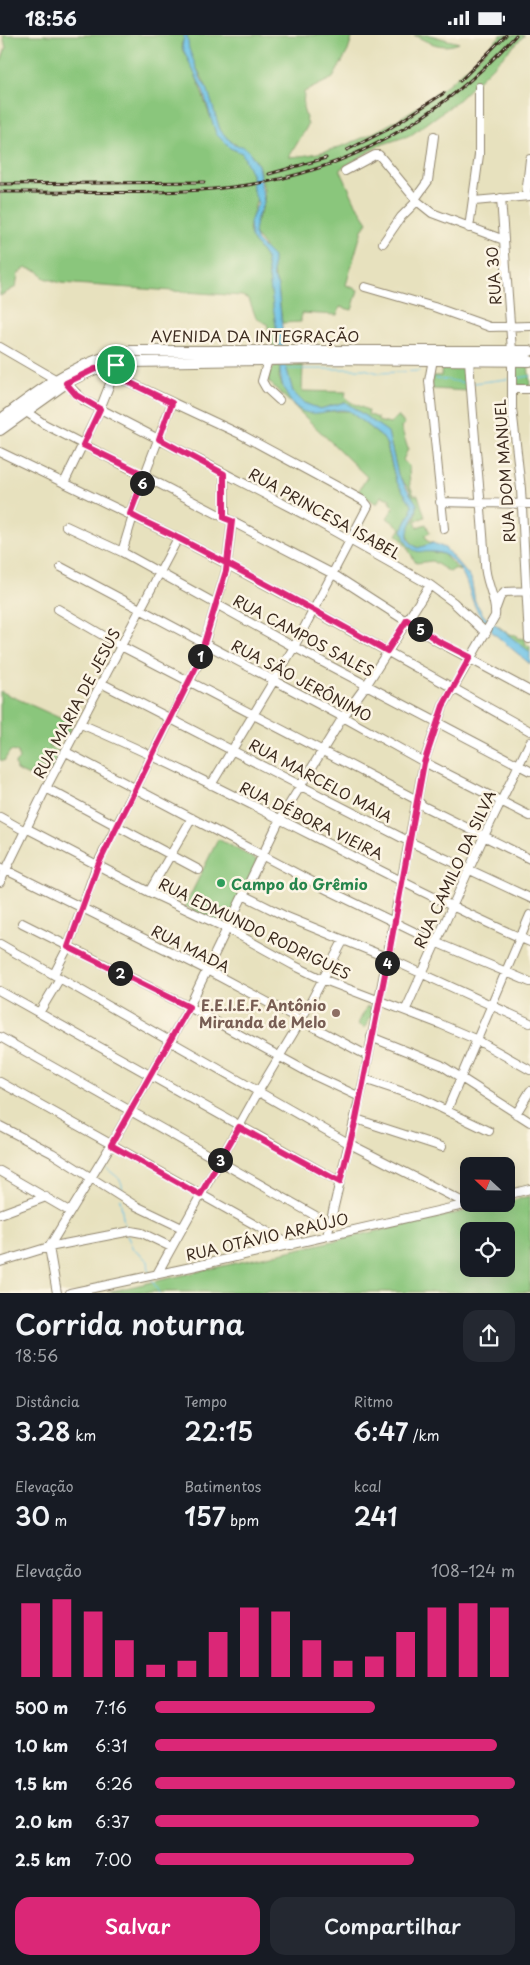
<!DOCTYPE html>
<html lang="pt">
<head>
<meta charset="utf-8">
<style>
	:root { --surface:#171b24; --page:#242831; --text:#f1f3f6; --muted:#9ea1a6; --accent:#db2777 }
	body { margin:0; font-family:"Playpen Sans",sans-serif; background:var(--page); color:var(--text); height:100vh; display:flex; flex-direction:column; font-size:19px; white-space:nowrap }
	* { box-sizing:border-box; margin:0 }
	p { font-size:16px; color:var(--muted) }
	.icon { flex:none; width:28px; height:28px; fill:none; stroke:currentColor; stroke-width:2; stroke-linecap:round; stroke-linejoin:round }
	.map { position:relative; height:1258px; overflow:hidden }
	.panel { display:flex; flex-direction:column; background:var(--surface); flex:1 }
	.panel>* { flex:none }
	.needle { width:32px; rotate:292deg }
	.fabs { position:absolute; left:460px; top:1122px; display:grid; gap:10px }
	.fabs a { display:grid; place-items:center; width:55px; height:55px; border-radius:10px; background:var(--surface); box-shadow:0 5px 20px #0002; font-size:25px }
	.pin { position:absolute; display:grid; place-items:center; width:42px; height:42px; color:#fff; margin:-21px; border:2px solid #fff; border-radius:50%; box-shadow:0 1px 5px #0007 }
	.km { position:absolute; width:25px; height:25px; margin:-12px; border-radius:50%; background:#222; color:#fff; font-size:14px; line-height:25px; text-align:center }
	.round { display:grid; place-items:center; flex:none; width:52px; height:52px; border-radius:15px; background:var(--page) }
	.overview { display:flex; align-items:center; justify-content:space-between; height:85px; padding:0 15px }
	h1 { font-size:28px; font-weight:600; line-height:38px }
	.metrics { display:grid; grid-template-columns:repeat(3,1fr); gap:8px; height:85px; padding:5px 15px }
	.metrics div { display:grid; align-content:center }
	.metrics b { font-size:25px; font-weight:600 }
	.metrics small { font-size:14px; font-weight:400 }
	.metrics p { font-size:14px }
	.chart { height:140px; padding:10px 15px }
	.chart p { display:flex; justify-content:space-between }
	.chart svg { width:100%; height:90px; margin-top:5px; stroke:var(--accent); stroke-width:6 }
	.cta { display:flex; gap:10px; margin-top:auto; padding:10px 15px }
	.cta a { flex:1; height:58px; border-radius:15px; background:var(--accent); color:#fff; font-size:20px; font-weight:600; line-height:58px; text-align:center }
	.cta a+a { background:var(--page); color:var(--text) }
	ul { padding:0 15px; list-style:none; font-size:16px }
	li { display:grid; grid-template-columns:80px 60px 1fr; align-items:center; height:38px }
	li i { height:12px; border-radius:6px; background:var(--accent) }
	.status { display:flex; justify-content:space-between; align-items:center; height:35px; padding:0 25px; background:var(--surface); direction:ltr }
	.status svg { height:14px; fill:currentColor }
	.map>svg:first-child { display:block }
	.green { fill:#8ac67b; stroke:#62784c; fill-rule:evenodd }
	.water { fill:#69c1e7; stroke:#527682 }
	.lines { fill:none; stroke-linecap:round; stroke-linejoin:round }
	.stream { stroke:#69c1e7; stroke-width:1 }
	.minor-casing { stroke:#91866e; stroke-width:10 }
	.major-casing { stroke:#91866e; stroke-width:12 }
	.minor { stroke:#fff; stroke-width:8 }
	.major { stroke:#fff; stroke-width:10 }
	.rail-casing { stroke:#3b2a1e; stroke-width:3 }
	.rail { stroke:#fcf5e5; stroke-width:1; stroke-dasharray:4; stroke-linecap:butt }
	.route-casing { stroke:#fff; stroke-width:10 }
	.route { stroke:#db2777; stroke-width:6 }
	.leisure-dot { fill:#2e9e5b; stroke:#fcf5e5; stroke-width:2 }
	.education-dot { fill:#8d6e63; stroke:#fcf5e5; stroke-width:2 }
	.labels { text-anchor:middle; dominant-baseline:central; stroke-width:5; stroke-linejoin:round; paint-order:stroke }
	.street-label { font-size:15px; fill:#3b2a1e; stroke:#fcf5e5 }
	.leisure-label { font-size:15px; font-weight:bold; fill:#27864d; stroke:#fcf5e5; text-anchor:start }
	.education-label { font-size:15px; font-weight:bold; fill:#785e54; stroke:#fcf5e5; text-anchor:end }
</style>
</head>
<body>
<div class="status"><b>18:56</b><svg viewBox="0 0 49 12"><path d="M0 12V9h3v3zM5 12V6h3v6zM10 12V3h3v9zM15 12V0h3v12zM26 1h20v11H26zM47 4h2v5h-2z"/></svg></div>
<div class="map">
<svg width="530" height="1258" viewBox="0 0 530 1258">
	<rect width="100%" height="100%" fill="#fcf5e5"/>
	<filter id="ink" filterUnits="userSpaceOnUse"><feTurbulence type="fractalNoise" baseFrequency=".02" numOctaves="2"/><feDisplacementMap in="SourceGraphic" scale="10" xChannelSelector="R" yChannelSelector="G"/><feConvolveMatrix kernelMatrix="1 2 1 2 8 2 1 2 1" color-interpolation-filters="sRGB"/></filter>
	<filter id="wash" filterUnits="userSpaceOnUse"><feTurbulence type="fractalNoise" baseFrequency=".0096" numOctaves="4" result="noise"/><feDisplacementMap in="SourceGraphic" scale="20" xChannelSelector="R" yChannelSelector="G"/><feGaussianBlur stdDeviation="1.12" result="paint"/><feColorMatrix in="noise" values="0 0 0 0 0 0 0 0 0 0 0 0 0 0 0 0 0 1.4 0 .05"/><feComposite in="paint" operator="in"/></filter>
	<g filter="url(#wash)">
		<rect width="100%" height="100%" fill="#e7e1be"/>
		<path class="green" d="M3,0H184L185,4L181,9L183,16C203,44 204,85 228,111C232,115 238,115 242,118L252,138L253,155L257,163L249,194L251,202L266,223L279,311H273L267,289L256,283L249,264L242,261L61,248L44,243L38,236L26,233L18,239L16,252L0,261V29L6,13Z
			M187,0H353L348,16L333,43L304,57L303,73L308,90L289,122C367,118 449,55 501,0H525L455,68L411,100L380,110L340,134L355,167L368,187L362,195L346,250L358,255L352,275L340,272L337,280L301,278V287L282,288L278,252L264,211L254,199C253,186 262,179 264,167C266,157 261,142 259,133C254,113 234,113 224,100C215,89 212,70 208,57C203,39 185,21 187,0Z
			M414,0H430L459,8C442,15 429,8 414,0Z
			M303,330L302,356L346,357L345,362C352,370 361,371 369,376L368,379L378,383V386L390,389L398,381L405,389L401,392L408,414L403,425L409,431L410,451L414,460H418L425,482L415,486L417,492L426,489L430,498L425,500L427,506L433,508L418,513C409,508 408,502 407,493L415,484L417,476L410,455L398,440L388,397L345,367L320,374L304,368L293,357L286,331Z
			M442,330H462L466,332L468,356L432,354L433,341H441Z
			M516,330H528L530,351L515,350Z
			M276,331H280L279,342L283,353L296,371L304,376H349L385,405L396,446L412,470L411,478L402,495L410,513L443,519L460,536L454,534L450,537L432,526L416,528C410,519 406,507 397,500L401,493L387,483L394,472L390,468V464L381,461L377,469L358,457L367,442L268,346L269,338Z
			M495,589L509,599L516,600L517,603L525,604L526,610L530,611V617L508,602Z
			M0,656L73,689L68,699L60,697L57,703L51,706L49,712L60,717L51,737L37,731L29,741L16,735L15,728L19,724L17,717L10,716L4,726L0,725Z
			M218,804L257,825L227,891L185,871Z
			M367,971L374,975L365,993L358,989Z
			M530,1161V1257H108L497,1169H506V1167ZM469,1196H506V1234H469Z"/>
		<path class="water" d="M184,0H187L189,14L201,44L208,55L220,95L234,110L242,111L248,115L258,130L264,167L256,185L254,199L257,206L273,222V240L278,252L284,311H279L266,223L251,202L250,187L258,168L253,155L252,139L242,118L230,113L216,99L203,56L182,12Z
			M280,331H286L293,357L304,368L320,374L345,367L388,397L398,440L417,469C418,487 395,500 418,513L433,508L445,513L471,543L475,566L484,581L530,617V629L492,597C490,589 483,586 479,579C466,558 471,541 449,523C431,507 411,532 402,495L411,478L412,470L396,446L387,410L383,403L349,376C336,372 322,380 309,378C289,375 279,348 280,331Z"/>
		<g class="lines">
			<path class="stream" d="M288,334H364L379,338L419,336
				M435,343L467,348
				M518,343L530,341
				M474,348L507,344
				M103,1129C110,1140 127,1142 121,1158
				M120,1164L125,1194
				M127,1200L133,1214L148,1226L149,1237
				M151,1243L159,1258"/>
		</g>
	</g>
	<g filter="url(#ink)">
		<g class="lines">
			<defs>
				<path id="minor" d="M345,136L375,120H379L417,166L432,178L504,205
					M526,161L530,124
					M501,163L512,316
					M415,164L428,146L434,101
					M474,166L530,161
					M469,193L479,120V52
					M383,208L401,182L417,166
					M365,252L434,272L490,292L530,291
					M0,312L55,344
					M433,324L429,346L444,494
					M268,325L262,346L266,353L279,365
					M512,326V373L521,454L529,604
					M114,340L240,399L364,466L368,471L294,612L211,750
					M66,348L83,365L305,480L430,550L453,567L486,598
					M512,354H530
					M25,376L44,389L333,539L437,606L530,656
					M0,417L178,503L313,575L530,696
					M224,439L225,483
					M64,448L100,374L115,336
					M440,467L530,469
					M130,479L172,368
					M66,491L122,517L294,612L530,736
					M122,517L133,481
					M61,532L343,682L424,727L530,781
					M496,573L500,562L505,557L530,556
					M58,574L121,611L417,765L423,771L530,824
					M101,648L410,807L530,863
					M81,689C234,754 377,840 530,907
					M66,717L328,855L435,907L530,947
					M46,753L199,835
					M0,782L25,796
					M26,793L149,857L228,894L293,930L322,944L440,989L475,1004L530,1035
					M0,832L207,935L368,1021
					M0,847L46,753L178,503
					M149,857L192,783
					M243,860L287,882L388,923L530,988
					M22,888L189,972L315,1041L360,1062
					M0,909L350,1109L467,1169
					M54,939L68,912L97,830L198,629L226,536L232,486
					M0,956L340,1147
					M406,974L484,801L530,707
					M39,978L60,943
					M0,1002L330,1189
					M371,1002L441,1030L530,1087
					M364,1044L418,1062L489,1096
					M0,1047L291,1210
					M447,1075L530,880
					M516,1079L530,1056
					M356,1084L442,1112
					M0,1091L52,1118L134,1170L182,1193
					M0,1136L69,1176
					M506,1160L530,1154
					M0,1179L46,1162
					M327,1201L364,1044L424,727L443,671L495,581C497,564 485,547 485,529C481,461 473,393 469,324
					M0,1227L49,1212L131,1196L142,1198L171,1212
					M157,1239L258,1057L300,987L343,906
					M57,1258L49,1212L111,1110L189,972L279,786L343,682L367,649L430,550
					M70,1258L196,1231L468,1169"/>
				<path id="major" d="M0,385C44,352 76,326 131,316H530
					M0,395L66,348L82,340L95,334L131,327L326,324L530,326"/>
			</defs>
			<use href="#minor" class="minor-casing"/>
			<use href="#major" class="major-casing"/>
			<use href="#minor" class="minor"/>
			<use href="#major" class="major"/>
			<defs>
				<path id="rail" d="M460,46L506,0
					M347,115L387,95L444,58
					M269,139L326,123
					M0,149L204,147
					M0,157C77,156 155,161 232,152C343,140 442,83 516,0"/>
			</defs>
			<use href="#rail" class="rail-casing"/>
			<use href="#rail" class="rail"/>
		</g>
	</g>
	<g class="lines" filter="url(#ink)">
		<defs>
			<path id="route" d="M116,330L114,340L172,368L159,404L224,439V483L232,486L226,536L198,628L98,830L68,912L189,972L111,1110L200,1160L239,1092L340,1147L356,1084L388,924L424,728L443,671L470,622L438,606L407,585L387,616C318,577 248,539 178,503C162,494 145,488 130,479L145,440L83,410L100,374L76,360L66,348L95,334L116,330"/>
		</defs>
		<use href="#route" class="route-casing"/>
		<use href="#route" class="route"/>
	</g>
	<circle class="leisure-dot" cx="221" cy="848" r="5"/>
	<circle class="education-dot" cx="336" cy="978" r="5"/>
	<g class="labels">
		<g class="street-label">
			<text transform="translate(493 241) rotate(-94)">RUA 30</text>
			<text x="255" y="300">AVENIDA DA INTEGRAÇÃO</text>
			<text transform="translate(504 436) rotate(-94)">RUA DOM MANUEL</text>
			<text transform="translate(325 478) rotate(29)">RUA PRINCESA ISABEL</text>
			<text transform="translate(304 600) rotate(28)">RUA CAMPOS SALES</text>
			<text transform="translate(302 645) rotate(28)">RUA SÃO JERÔNIMO</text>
			<text transform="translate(76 668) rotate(-62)">RUA MARIA DE JESUS</text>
			<text transform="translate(321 745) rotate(28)">RUA MARCELO MAIA</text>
			<text transform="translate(312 785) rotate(26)">RUA DÉBORA VIEIRA</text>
			<text transform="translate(454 834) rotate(-65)">RUA CAMILO DA SILVA</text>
			<text transform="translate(255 893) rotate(26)">RUA EDMUNDO RODRIGUES</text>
			<text transform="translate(191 913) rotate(27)">RUA MADA</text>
			<text transform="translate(267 1201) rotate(-13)">RUA OTÁVIO ARAÚJO</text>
		</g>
		<g class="leisure-label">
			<text x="231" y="848">Campo do Grêmio</text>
		</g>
		<g class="education-label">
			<text x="326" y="969">E.E.I.E.F. Antônio<tspan x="326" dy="17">Miranda de Melo</tspan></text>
		</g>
	</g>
</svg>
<div class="fabs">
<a><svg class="needle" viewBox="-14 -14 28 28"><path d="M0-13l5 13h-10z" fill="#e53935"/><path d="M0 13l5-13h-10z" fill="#9ea1a6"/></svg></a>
<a><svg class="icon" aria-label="locate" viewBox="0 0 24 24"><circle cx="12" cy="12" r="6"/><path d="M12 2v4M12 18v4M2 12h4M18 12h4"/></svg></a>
</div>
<div class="pin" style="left:116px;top:330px;background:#1e9e55"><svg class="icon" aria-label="arrive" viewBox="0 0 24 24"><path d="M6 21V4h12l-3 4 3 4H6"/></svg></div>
<b class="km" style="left:200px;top:621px">1</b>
<b class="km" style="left:120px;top:938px">2</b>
<b class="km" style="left:220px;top:1125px">3</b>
<b class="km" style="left:387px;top:928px">4</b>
<b class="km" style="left:420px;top:594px">5</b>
<b class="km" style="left:142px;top:448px">6</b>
</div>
<section class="panel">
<div class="overview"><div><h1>Corrida noturna</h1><p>18:56</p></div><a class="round"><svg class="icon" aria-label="share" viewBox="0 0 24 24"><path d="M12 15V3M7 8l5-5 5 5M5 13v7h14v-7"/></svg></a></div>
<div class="metrics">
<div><p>Distância</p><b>3.28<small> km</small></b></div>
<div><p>Tempo</p><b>22:15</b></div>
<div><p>Ritmo</p><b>6:47<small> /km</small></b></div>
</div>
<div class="metrics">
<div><p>Elevação</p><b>30<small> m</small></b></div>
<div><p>Batimentos</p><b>157<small> bpm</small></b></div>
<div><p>kcal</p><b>241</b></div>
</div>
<div class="chart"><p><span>Elevação</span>108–124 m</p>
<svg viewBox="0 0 160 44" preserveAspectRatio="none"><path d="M5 44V8M15 44V6M25 44V12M35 44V26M45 44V38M55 44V36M65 44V22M75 44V10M85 44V12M95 44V26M105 44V36M115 44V34M125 44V22M135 44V10M145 44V8M155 44V10"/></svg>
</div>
<ul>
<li><b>500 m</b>7:16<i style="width:61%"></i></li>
<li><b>1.0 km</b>6:31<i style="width:95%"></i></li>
<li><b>1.5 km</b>6:26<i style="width:100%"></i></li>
<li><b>2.0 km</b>6:37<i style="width:90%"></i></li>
<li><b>2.5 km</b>7:00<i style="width:72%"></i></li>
</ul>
<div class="cta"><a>Salvar</a><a>Compartilhar</a></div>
</section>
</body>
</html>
